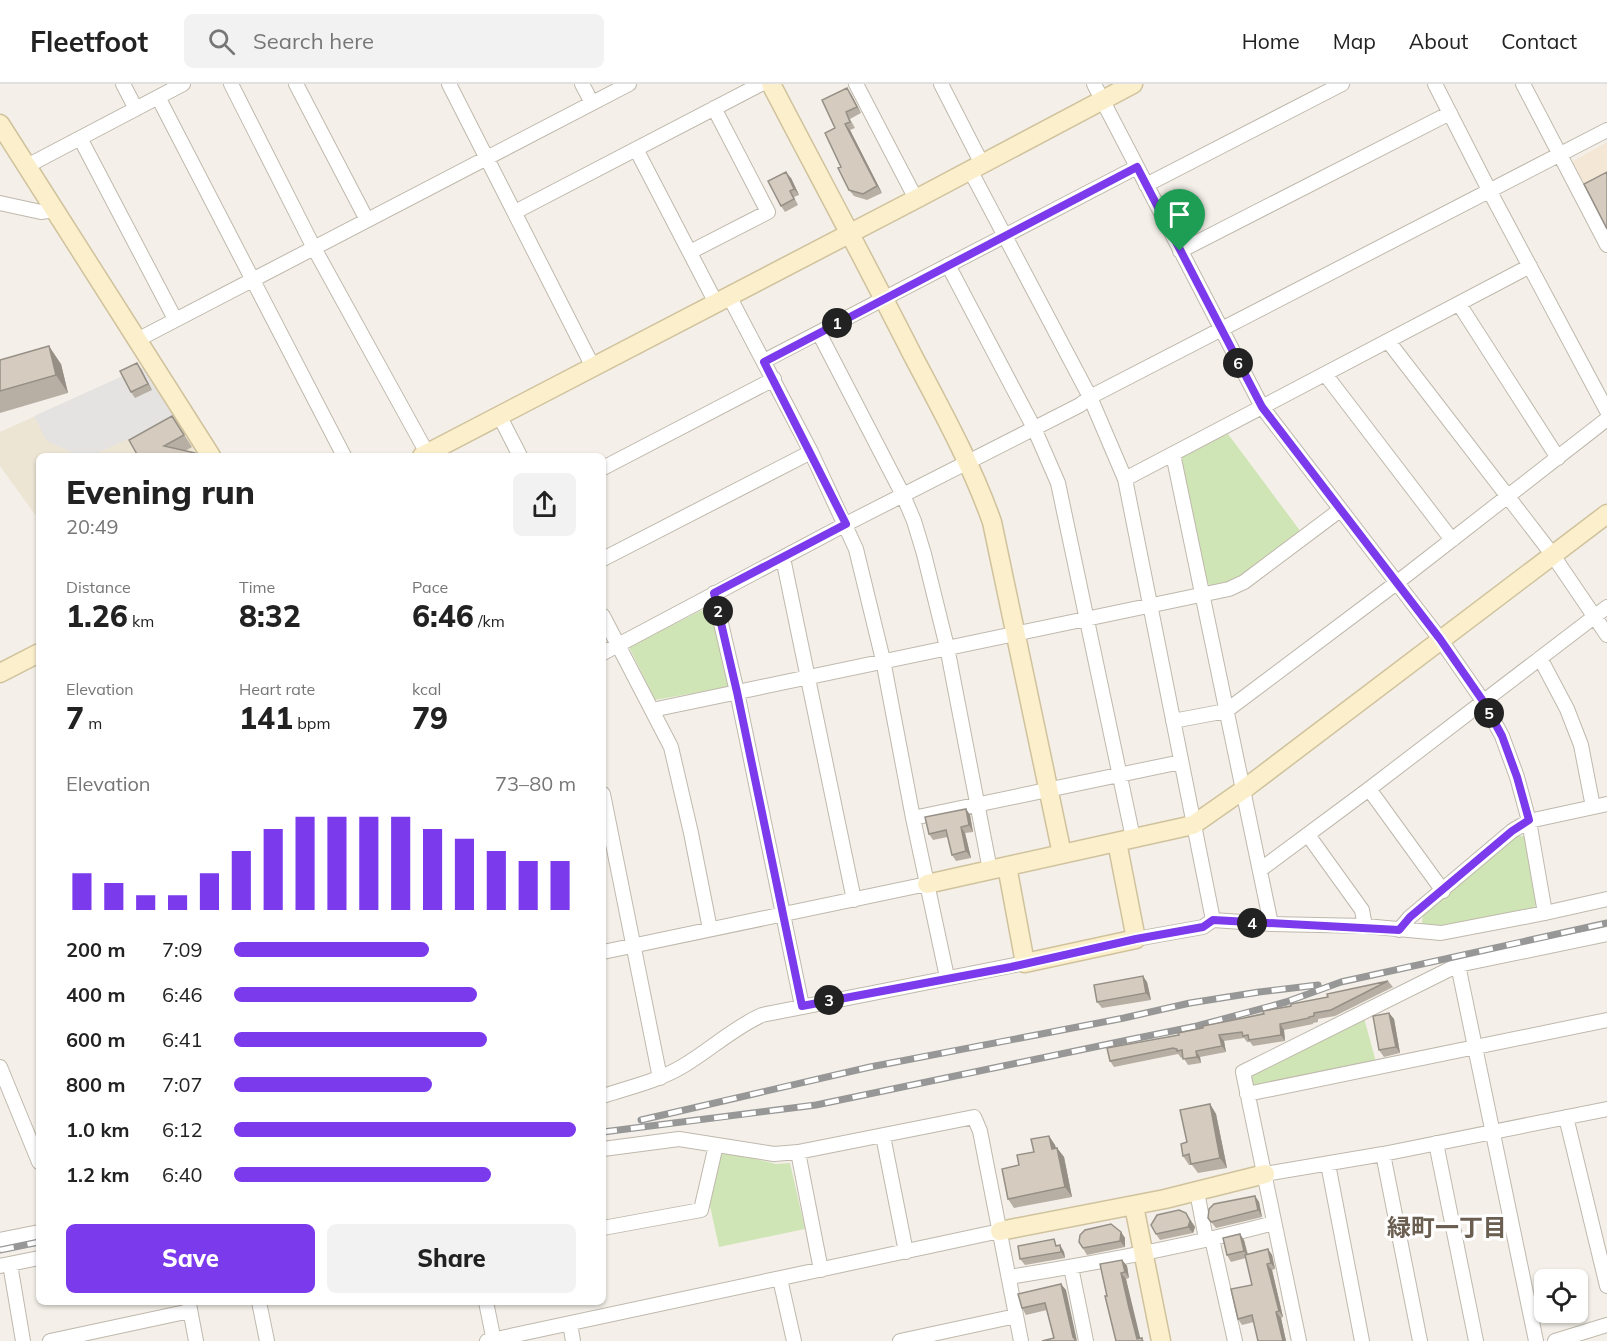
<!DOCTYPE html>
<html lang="en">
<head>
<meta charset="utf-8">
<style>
	:root { --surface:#fff; --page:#f2f2f2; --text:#222; --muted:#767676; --line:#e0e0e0; --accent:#7c3aed }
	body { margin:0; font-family:Mulish,"Noto Sans JP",sans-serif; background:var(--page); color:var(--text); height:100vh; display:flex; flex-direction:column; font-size:22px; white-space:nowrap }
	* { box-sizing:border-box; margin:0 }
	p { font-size:20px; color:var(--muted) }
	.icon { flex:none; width:33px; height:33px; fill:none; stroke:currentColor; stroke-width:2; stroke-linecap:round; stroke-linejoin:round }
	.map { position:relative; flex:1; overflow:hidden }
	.details { position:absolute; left:36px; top:369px; width:570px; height:852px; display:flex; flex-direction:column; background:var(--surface); border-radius:9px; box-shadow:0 2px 4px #0004 }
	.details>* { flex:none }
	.buttons { position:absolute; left:1534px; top:1185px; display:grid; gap:12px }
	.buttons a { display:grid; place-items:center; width:54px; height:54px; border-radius:9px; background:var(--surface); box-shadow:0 2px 4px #0004; font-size:30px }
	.pin { position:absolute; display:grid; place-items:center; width:51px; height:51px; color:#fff; margin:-62px -26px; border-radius:50% 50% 50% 0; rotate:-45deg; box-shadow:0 0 6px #0007 }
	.pin .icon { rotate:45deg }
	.km { position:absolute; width:30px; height:30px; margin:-15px; border-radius:50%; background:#222; color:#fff; font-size:16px; line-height:30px; text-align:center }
	.round { display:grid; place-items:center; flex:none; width:63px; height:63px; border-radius:9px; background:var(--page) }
	.summary { display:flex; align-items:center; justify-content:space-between; height:102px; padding:0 30px }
	h1 { font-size:33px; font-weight:800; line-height:45px }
	.figures { display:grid; grid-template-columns:repeat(3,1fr); gap:9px; height:102px; padding:6px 30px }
	.figures div { display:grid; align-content:center }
	.figures b { font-size:30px; font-weight:800 }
	.figures small { font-size:16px; font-weight:400 }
	.figures p { font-size:16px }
	.chart { height:168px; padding:12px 30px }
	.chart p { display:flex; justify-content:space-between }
	.chart svg { width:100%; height:108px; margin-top:6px; stroke:var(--accent); stroke-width:6 }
	.action { display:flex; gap:12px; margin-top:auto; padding:12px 30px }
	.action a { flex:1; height:69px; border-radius:9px; background:var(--accent); color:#fff; font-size:24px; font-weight:800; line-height:69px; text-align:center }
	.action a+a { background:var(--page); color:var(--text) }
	ul { padding:0 30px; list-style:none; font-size:20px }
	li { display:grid; grid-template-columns:96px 72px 1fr; align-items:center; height:45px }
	li i { height:15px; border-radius:8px; background:var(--accent) }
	header { display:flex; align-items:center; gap:36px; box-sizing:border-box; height:84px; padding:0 30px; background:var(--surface); border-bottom:2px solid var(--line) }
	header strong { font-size:28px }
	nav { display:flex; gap:33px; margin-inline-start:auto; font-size:21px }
	.search { width:420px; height:54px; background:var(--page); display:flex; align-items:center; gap:15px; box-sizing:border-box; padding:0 21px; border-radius:9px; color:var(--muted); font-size:22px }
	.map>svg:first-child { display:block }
	.commercial { fill:#f4e7d6 }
	.education { fill:#ece5d4 }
	.green { fill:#d0e5b5 }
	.parking { fill:#e5e3e1 }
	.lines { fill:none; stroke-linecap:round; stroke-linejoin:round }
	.street-casing { stroke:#bfb8ac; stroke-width:16 }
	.secondary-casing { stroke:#d0c29c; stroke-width:21 }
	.street { stroke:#fff; stroke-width:14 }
	.secondary { stroke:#fbefcc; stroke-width:18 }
	.rail-casing { stroke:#979797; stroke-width:7 }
	.rail { stroke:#fff; stroke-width:4.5; stroke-dasharray:14; stroke-linecap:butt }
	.wall { fill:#b7afa4 }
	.shaded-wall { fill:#958f86 }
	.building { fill:#d5ccbf; stroke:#958f86; stroke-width:1.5 }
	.route-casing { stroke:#fff; stroke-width:12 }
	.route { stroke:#7c3aed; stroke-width:8 }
	.labels { text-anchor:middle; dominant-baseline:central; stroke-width:6; stroke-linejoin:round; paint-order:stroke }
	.neighbourhood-label { font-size:24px; font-weight:bold; fill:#695e50; stroke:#fff }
</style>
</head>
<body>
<header>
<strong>Fleetfoot</strong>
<div class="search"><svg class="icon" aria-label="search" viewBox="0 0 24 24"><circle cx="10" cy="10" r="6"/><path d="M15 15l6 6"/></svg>Search here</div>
<nav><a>Home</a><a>Map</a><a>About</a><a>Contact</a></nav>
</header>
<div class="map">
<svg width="1607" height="1257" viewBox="0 0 1607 1257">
	<rect width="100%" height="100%" fill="#f4f0e9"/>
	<path class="commercial" d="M1607,58V156L1568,80Z"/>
	<path class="education" d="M145,282L204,372H39V436L0,382V348Z"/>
	<path class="green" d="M1228,350L1301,448L1235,495L1211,503L1205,495L1182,383V371Z
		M710,522L728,603L655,616L629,563Z
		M1517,752H1526L1538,818L1532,826L1443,843L1422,840L1423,828Z
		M1363,930L1377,982L1247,1010L1243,988Z
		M721,1066L776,1080L790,1079L805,1145L719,1163L710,1122Z"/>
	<path class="parking" d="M145,282L178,332L91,372H80L47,357L34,332Z"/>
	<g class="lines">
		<defs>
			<path id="street" d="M123,0L136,25
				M231,0L314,164L427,369
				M296,0L367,136
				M449,0L593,283
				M582,0L592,19
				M856,0L916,115
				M941,0L982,80
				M1094,0L1262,323L1440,555L1483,617L1502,652L1517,693L1529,737L1512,747L1410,833L1399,846
				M1435,0L1489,106L1607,327
				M1523,0L1607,161
				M158,13L344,372
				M80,54L175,235
				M636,65L716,219
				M27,82L183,0
				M970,86L1090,313L1125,395L1213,836L1203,843L1136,855
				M1146,101L1342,0
				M0,119L41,128L54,126
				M515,128L761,0
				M1180,167L1450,29
				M690,168L768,128L714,24
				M948,181L1034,344L1058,399L1133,754
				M729,212L811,368L856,465L883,576L913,734L947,893
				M1459,220L1558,374
				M819,249L903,411L914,437L924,470L947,563L990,786
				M137,256L629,0
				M1388,257L1552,470L1607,551
				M764,277L1137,83
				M1325,290L1452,456
				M499,331L520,372
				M1173,370L1271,840
				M603,384L774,295
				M1125,395L1530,182
				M783,474L854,816
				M603,475L811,368
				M714,509L737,608L802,922
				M603,532L671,663L691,749L710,845
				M603,569L846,440L1080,321L1090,313L1607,46
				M1540,574L1567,625L1581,661L1593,723
				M652,626L1229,505L1244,498L1340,426
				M1173,637L1226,627L1395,500L1607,335
				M1369,705L1443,807
				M603,710L660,994
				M913,734L1181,678
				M1308,751L1362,826L1365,842
				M1260,786L1369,705L1607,523
				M1545,829L1529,737L1607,720
				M1213,836L1271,840L1365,842L1441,849L1545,829L1607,815
				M603,868L927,800
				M1458,881L1536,1257
				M0,983L39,1078
				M1247,1010L1607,936
				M603,1012C630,1003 658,997 683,982C710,966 733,944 762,931L1025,879
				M1566,1033L1607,1202
				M883,1052L906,1168
				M1436,1059L1476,1257
				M603,1065L679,1055L774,1070L798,1068L974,1033L980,1047L1021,1257
				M798,1068L821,1186
				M1383,1070L1420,1257
				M1328,1080L1362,1257
				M1265,1090L1383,1070L1607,1025
				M1197,1108L1206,1155
				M603,1144L701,1126L716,1061
				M1212,1155L1235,1257
				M0,1156L39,1148
				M10,1180L23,1257
				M0,1182L39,1174
				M1071,1183L1086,1257
				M1009,1193C1097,1179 1188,1162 1274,1139
				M780,1195L794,1257
				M259,1218L267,1257
				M486,1218L494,1257
				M189,1220L196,1257
				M570,1240L573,1257
				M50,1257L190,1227
				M487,1257L1000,1147
				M900,1257L1016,1232
				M1299,1257L1243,988L1458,881L1607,850
				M1555,1257L1607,1241"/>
			<path id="secondary" d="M771,0C818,90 866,179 912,270C941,325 971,379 992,438L1062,770
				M0,40L211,372
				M422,372L916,115L1133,0
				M0,589L39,569
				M1007,782L1025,879L1136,855L1117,758
				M927,800L1193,741L1243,706L1607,430
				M1134,1122L1161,1257
				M1000,1147L1165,1115L1265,1090"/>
		</defs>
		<use href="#street" class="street-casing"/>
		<use href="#secondary" class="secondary-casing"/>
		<use href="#street" class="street"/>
		<use href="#secondary" class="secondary"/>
		<defs>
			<path id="rail" d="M641,1036L870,983L1124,934L1190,919L1259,908L1318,901
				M603,1048L816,1021L1128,956L1197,942L1286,918L1341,898L1607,839
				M0,1166L39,1158"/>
		</defs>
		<use href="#rail" class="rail-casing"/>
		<use href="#rail" class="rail"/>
	</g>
	<path class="wall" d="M851,10L861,29L850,35L855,44L850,46L882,109L867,116L854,112L849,106L841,83L835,44Z
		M791,94L799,111L794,113L798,121L785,128L781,122Z
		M0,276L61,280L68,309L0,329Z
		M141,285L152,306L135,314L131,308Z
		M172,332L192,363L185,367L138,372Z
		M966,725L970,731L973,748L965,749L971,774L956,777L952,771L948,753L933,756L929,750Z
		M1388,897L1393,903L1335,932L1318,935V938L1313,939V940L1284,946L1285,957L1253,962L1250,958H1247L1244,954L1224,957L1226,968L1200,973L1201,979L1188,981L1183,973L1181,974L1179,971L1178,970L1114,983L1110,977L1179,951L1203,944Z
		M1147,898L1151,916L1102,924L1097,918Z
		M1389,929L1394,935L1400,969L1384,973L1379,966Z
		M1210,1020L1216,1030L1227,1084L1198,1089L1192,1081H1189L1183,1072L1187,1058Z
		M1049,1052L1055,1061L1056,1064H1057L1064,1073L1072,1113L1014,1124L1008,1115L1019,1081L1034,1068Z
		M1255,1112L1259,1118L1262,1133L1216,1144L1208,1134Z
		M1190,1136L1195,1143L1193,1149L1160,1156L1156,1150Z
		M1121,1148L1125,1154V1163L1087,1171L1079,1158Z
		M1244,1156L1248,1170L1268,1165L1272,1171L1275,1185L1272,1186L1283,1233L1281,1234L1286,1257H1258L1254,1238L1242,1241L1238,1235L1252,1201L1246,1174L1231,1178L1227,1171Z
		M1060,1161L1064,1168L1065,1174L1025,1181L1020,1175Z
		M1122,1176L1127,1182L1129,1194L1126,1195L1133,1230L1140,1255L1142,1254L1144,1257H1116L1107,1212Z
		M1066,1206L1054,1254L1047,1226L1026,1231L1022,1224Z"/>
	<path class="shaded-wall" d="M847,4L851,10L861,29L857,23Z
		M845,40L850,46L882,109L877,102Z
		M786,88L791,94L799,111L794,105Z
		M49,262L61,280L68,309L56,291Z
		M137,279L141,285L152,306L148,300Z
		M966,725L970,731L973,748L969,741Z
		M961,743L965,749L971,774L966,767Z
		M1143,892L1147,898L1151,916L1146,909Z
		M1389,929L1394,935L1400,969L1396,963Z
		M1280,940L1284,946L1285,957L1281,951Z
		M1219,951L1224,957L1226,968L1222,962Z
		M1196,967L1200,973L1201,979L1197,973Z
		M1210,1020L1216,1030L1227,1084L1220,1074Z
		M1049,1052L1055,1061L1058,1074L1052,1065Z
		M1057,1064L1064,1073L1072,1113L1065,1103Z
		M1255,1112L1259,1118L1262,1133L1258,1126Z
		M1186,1129L1195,1143L1193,1149L1188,1143Z
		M1121,1148L1125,1154V1163L1120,1157Z
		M1240,1150L1244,1156L1248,1174L1244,1167Z
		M1060,1161L1064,1168L1065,1174L1061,1168Z
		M1268,1165L1272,1171L1275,1185L1271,1179Z
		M1122,1176L1127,1182L1129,1194L1125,1188Z
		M1267,1180L1272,1186L1283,1233L1279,1227Z
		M1121,1189L1126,1195L1141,1257L1137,1255L1129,1224Z
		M1061,1200L1066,1206L1077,1257L1073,1253Z
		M1276,1228L1281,1234L1286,1257H1283Z"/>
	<path class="building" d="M847,4L857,23L846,28L850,38L845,40L877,102L863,110L849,106L838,84L841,83L825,49L835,44L822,16Z
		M786,88L794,105L790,107L794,115L781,122L768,97Z
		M1607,88V145L1584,100Z
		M49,262L56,291L0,307V276Z
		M137,279L148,300L131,308L120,287Z
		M172,332L184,351L164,362L195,369L197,372H138L129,356Z
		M966,725L969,741L961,743L966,767L952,771L946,746L929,750L925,733Z
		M1143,892L1146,909L1097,918L1094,901Z
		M1388,897L1331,926L1314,929V932L1309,933V934L1280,940L1281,951L1249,956L1248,951L1243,952L1242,948L1219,951L1222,962L1196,967L1197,973L1183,975L1182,966L1177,967V965L1173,964L1110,977L1107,964L1179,951L1178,949L1203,944V942L1264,930L1263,927L1291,922V920L1328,913L1327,910Z
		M1389,929L1396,963L1379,966L1373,932Z
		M1210,1020L1220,1074L1191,1080L1189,1070L1183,1072L1181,1060L1187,1058L1180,1026Z
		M1049,1052L1052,1065L1057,1064L1065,1103L1008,1115L1002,1085L1019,1081L1017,1071L1034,1068L1031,1055Z
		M1255,1112L1258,1126L1211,1138L1208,1134L1209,1125L1214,1120Z
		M1179,1126L1186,1129L1190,1137L1188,1143L1156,1150L1151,1141L1157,1131Z
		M1111,1140L1121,1148L1120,1157L1083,1164L1079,1158L1080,1151L1085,1146Z
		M1240,1150L1244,1167L1227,1171L1223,1154Z
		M1054,1155L1056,1162L1060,1161L1061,1168L1020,1175L1018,1162Z
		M1268,1165L1271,1179L1267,1180L1279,1227L1276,1228L1283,1257H1258L1252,1231L1238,1235L1231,1205L1252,1201L1245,1171Z
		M1122,1176L1125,1188L1121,1189L1129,1224L1137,1255L1142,1254V1257H1116L1105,1212H1107L1100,1180Z
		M1061,1200L1073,1253L1076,1257H1042L1054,1254L1045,1219L1022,1224L1018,1210Z"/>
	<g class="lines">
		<defs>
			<path id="route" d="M1137,83L1262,323L1440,555L1483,617L1502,652L1517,693L1529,736L1512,747L1410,833L1399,846L1213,836L1203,843L1136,855L1011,883L802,922L737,608L714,509L846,440L764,278Z"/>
		</defs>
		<use href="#route" class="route-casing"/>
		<use href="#route" class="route"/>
	</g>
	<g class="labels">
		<g class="neighbourhood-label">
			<text x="1447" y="1143">緑町一丁目</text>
		</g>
	</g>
</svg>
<div class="buttons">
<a><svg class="icon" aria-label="locate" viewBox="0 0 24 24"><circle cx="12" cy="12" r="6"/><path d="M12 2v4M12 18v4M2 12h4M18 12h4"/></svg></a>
</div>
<div class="pin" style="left:1180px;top:167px;background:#1e9e55"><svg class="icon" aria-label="arrive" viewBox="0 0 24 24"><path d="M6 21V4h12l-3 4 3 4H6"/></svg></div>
<b class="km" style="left:837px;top:239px">1</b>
<b class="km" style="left:718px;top:527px">2</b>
<b class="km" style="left:829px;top:916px">3</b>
<b class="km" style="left:1252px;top:839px">4</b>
<b class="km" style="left:1489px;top:629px">5</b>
<b class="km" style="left:1238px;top:279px">6</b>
<section class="details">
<div class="summary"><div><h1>Evening run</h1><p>20:49</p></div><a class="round"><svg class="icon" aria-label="share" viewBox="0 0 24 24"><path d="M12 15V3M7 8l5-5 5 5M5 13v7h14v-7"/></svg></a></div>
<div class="figures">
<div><p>Distance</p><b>1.26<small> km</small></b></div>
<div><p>Time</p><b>8:32</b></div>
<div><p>Pace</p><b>6:46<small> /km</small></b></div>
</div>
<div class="figures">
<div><p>Elevation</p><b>7<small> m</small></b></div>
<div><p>Heart rate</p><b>141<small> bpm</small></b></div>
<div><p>kcal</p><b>79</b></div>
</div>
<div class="chart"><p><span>Elevation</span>73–80 m</p>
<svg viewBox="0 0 160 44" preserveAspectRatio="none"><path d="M5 44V29M15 44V33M25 44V38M35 44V38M45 44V29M55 44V20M65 44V11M75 44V6M85 44V6M95 44V6M105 44V6M115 44V11M125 44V15M135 44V20M145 44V24M155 44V24"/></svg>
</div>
<ul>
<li><b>200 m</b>7:09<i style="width:57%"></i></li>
<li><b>400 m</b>6:46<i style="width:71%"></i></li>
<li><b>600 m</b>6:41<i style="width:74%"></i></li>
<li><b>800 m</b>7:07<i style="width:58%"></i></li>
<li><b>1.0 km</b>6:12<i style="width:100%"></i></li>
<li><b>1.2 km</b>6:40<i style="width:75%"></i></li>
</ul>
<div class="action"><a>Save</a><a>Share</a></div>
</section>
</div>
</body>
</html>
